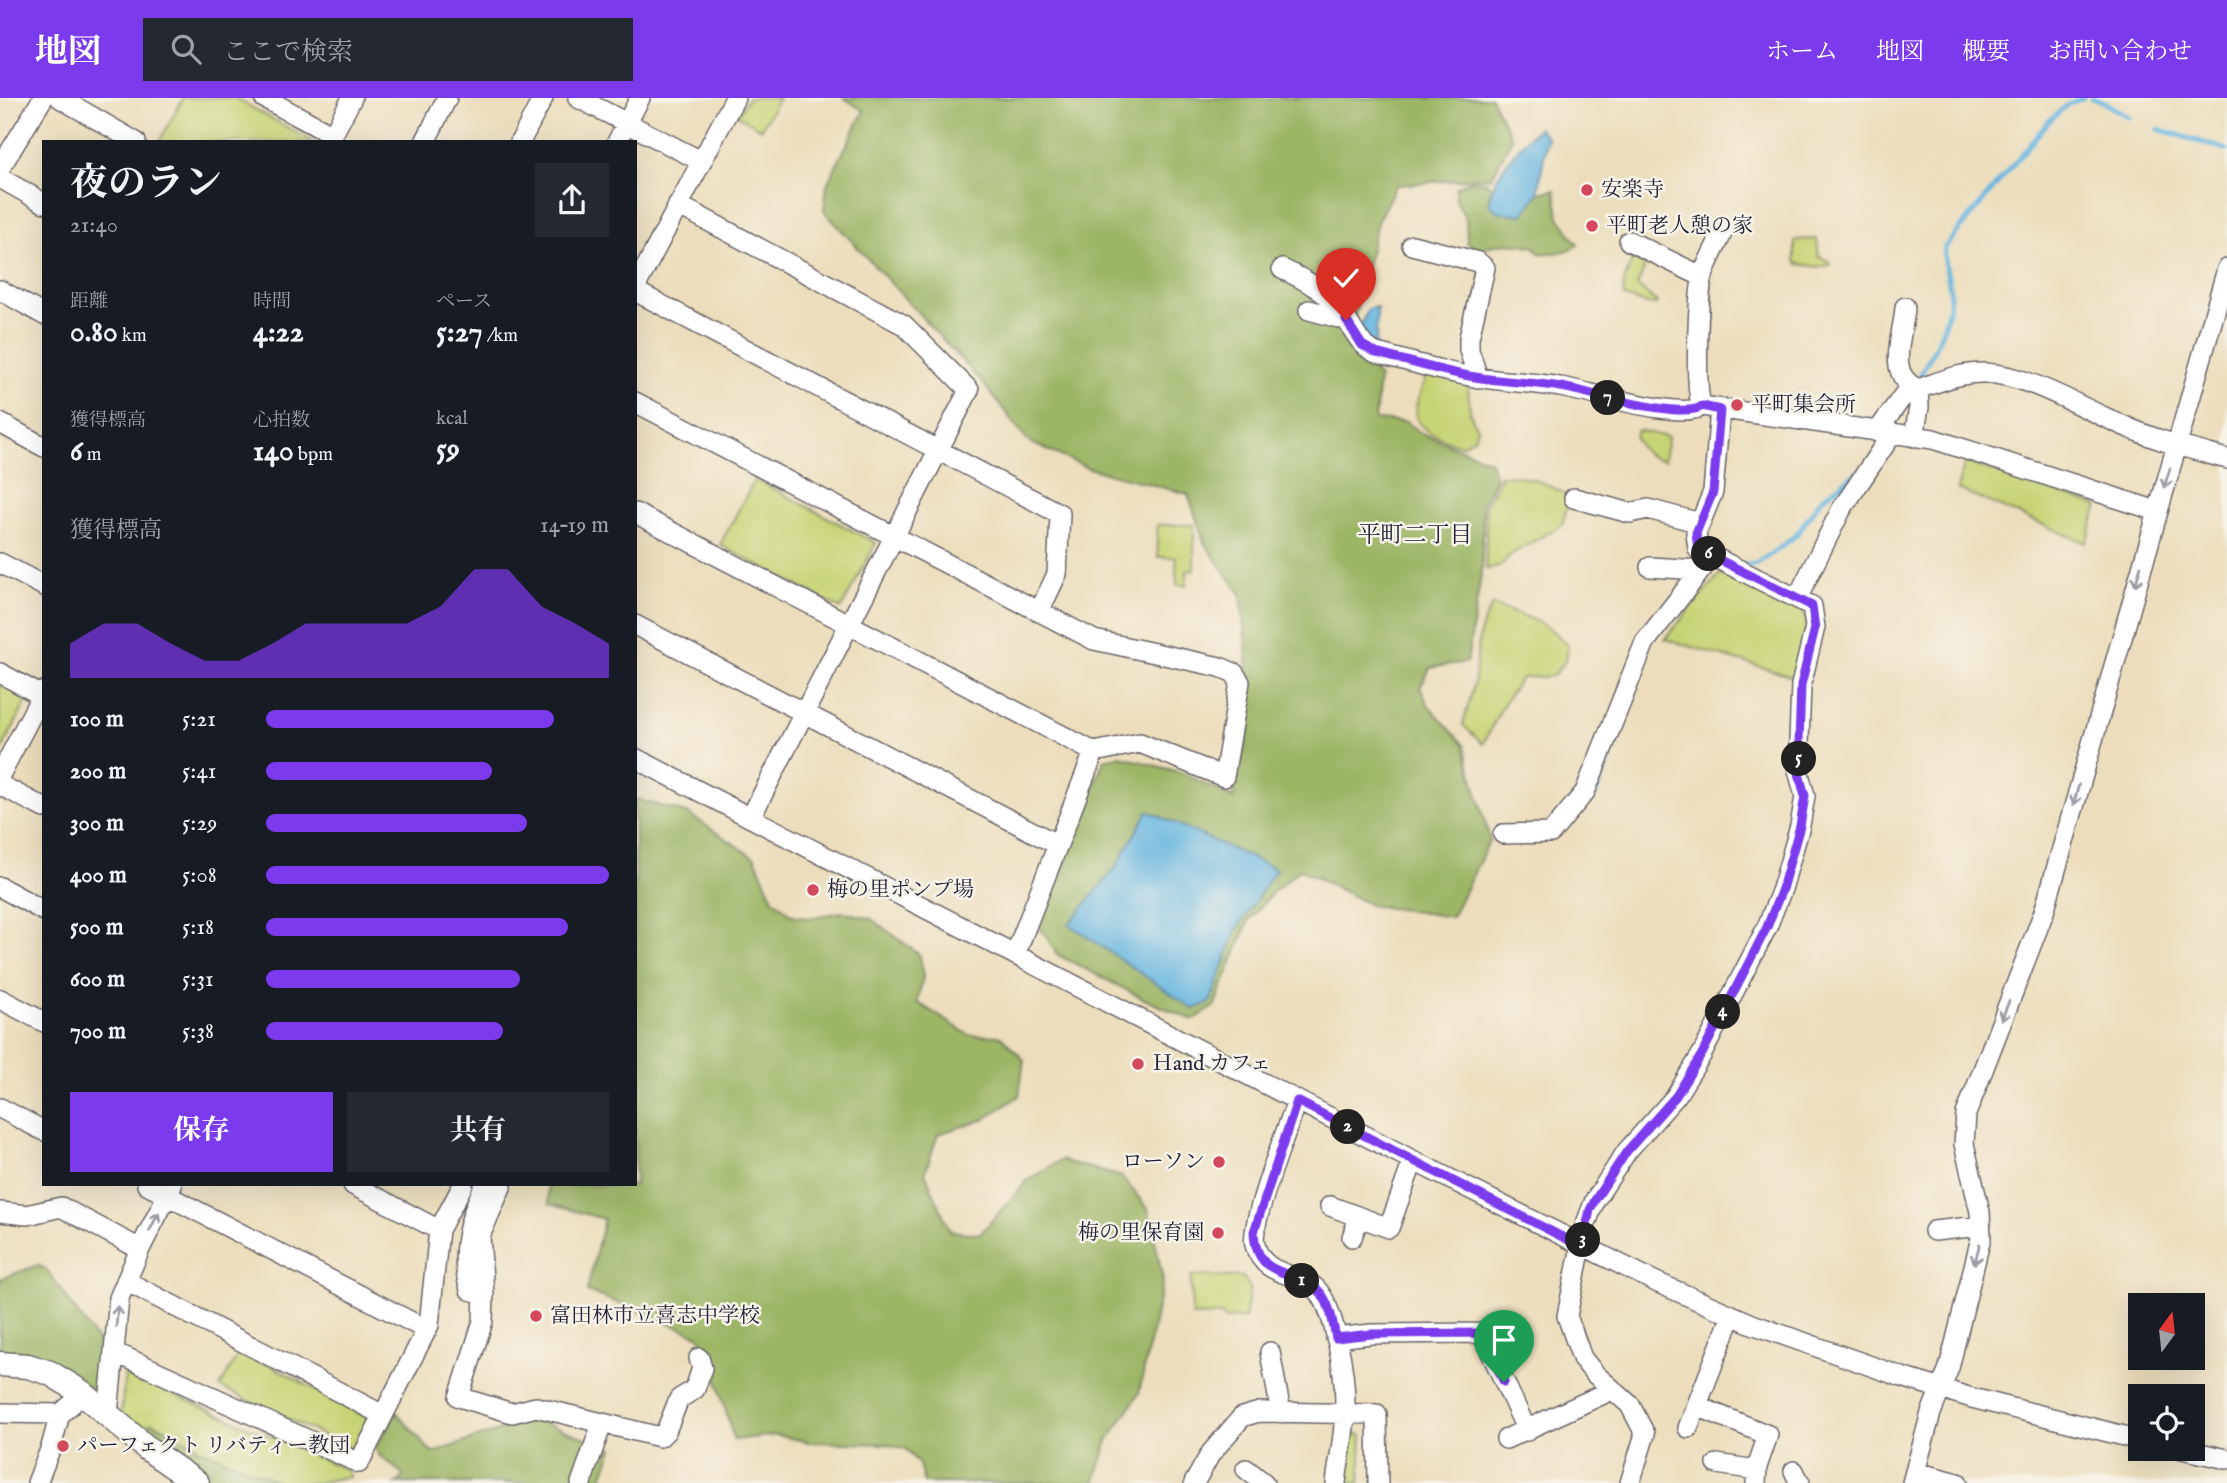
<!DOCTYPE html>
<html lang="ja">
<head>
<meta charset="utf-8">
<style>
	:root { --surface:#171b24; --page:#242831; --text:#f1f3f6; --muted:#9ea1a6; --accent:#7c3aed }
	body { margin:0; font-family:"IM FELL English","Noto Serif JP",serif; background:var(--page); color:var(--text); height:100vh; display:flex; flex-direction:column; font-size:26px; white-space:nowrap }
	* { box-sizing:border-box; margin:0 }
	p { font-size:23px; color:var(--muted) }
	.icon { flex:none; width:38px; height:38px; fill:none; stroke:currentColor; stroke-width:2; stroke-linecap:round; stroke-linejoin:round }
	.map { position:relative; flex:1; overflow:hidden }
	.side { position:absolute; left:42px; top:42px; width:595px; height:1046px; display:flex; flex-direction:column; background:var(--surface); border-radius:0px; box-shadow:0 7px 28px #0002 }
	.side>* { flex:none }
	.needle { width:46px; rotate:15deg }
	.tools { position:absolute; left:2128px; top:1195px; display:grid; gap:14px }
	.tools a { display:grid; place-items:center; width:77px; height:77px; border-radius:0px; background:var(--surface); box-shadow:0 7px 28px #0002; font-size:35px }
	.pin { position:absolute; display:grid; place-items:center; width:60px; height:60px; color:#fff; margin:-72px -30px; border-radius:50% 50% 50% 0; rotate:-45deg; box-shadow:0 0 7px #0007 }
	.pin .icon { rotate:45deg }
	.km { position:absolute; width:35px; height:35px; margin:-18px; border-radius:50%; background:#222; color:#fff; font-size:19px; line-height:35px; text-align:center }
	.round { display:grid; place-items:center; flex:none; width:74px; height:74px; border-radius:0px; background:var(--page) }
	.summary { display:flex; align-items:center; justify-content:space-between; height:119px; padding:0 28px }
	h1 { font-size:38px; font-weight:700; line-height:52px }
	.stats { display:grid; grid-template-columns:repeat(3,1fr); gap:10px; height:119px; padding:7px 28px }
	.stats div { display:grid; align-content:center }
	.stats b { font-size:30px; font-weight:700 }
	.stats small { font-size:19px; font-weight:400 }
	.stats p { font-size:19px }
	.chart { height:196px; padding:14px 28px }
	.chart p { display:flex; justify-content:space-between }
	.chart svg { width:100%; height:126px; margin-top:7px; fill:var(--accent); opacity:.7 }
	.primary-button { display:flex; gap:14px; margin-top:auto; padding:14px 28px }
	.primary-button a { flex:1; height:80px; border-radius:0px; background:var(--accent); color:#fff; font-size:28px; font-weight:700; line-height:80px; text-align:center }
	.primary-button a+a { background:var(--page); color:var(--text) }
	ul { padding:0 28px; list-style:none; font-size:23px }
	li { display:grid; grid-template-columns:112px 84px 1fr; align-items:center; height:52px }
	li i { height:18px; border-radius:9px; background:var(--accent) }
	header { display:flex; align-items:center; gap:42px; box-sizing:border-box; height:98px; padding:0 35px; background:var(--accent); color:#fff }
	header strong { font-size:33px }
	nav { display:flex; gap:38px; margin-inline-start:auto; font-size:24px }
	.search { width:490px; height:63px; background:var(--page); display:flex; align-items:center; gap:18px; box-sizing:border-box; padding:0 24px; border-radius:0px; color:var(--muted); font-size:26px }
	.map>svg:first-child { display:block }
	.green { fill:#c7d475; stroke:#747b58; stroke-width:2 }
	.forest { fill:#9db666; stroke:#606c50; stroke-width:2 }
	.water { fill:#66b6e0; stroke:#446c8e; stroke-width:2 }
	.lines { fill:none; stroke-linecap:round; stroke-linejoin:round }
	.stream { stroke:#66b6e0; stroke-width:5 }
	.minor-casing { stroke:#696468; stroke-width:22 }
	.major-casing { stroke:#696468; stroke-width:27 }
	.minor { stroke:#fff; stroke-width:19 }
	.major { stroke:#fff; stroke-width:24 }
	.oneway { stroke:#9c9ca7 }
	.route-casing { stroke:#fff; stroke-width:14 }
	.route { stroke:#7c3aed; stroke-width:9 }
	.poi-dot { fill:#d1495b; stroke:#f7f3e8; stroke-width:2.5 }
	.labels { text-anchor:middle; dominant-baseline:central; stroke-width:5; stroke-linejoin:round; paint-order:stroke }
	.poi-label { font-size:21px; fill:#22223b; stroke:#f7f3e8; text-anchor:start }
	.neighbourhood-label { font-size:23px; fill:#22223b; stroke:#f7f3e8 }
</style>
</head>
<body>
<header>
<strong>地図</strong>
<div class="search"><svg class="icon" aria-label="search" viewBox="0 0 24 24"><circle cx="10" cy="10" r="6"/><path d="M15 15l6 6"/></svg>ここで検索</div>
<nav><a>ホーム</a><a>地図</a><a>概要</a><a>お問い合わせ</a></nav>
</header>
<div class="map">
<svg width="2227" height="1385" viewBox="0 0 2227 1385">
	<rect width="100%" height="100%" fill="#f7f3e8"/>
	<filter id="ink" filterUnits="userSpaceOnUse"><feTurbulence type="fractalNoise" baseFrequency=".0143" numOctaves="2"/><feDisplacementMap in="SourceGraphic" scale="14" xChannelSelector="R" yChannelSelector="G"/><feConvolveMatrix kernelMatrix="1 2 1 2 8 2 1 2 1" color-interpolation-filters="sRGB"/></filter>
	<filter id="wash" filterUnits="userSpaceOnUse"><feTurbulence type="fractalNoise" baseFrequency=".00686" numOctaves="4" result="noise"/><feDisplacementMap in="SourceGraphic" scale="28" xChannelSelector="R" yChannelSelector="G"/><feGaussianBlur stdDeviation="1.57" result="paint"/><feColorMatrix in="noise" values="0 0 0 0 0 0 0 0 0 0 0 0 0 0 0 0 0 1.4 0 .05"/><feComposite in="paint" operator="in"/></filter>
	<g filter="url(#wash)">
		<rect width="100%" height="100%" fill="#ecdebc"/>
		<path class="green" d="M183,0H235L313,44H159Z
			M748,0H779L761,31L737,17Z
			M1817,141L1819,159L1830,164V167L1820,169L1798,166L1795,162V142Z
			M1634,157L1644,161V171L1637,188L1657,204L1656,206L1651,207L1624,199C1621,184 1629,171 1634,157Z
			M1426,277L1467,283C1471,301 1466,314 1477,330L1474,340L1462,347C1446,343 1411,332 1416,309C1418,299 1423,288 1426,277Z
			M1638,332L1668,339L1664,362C1648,360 1641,353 1635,339Z
			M1965,364L2098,408L2086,445L1957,391Z
			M1499,377C1526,376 1547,385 1570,399L1562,427L1510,457L1499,469L1486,471V404L1499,384Z
			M755,381L876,445L841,511L720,447Z
			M1157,427H1194V472L1187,473L1186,487H1177L1176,459H1158Z
			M1720,476L1762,490L1804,513L1807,528L1794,579L1665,541Z
			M1492,507C1522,518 1548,522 1568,549L1566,562L1553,578L1521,580L1504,605L1483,646L1463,627C1467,611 1473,594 1475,578C1479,545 1476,538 1492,507Z
			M0,583L29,599L0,655Z
			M1191,1178L1243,1179L1250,1190L1245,1220L1225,1221L1222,1217L1192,1218Z
			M241,1251L369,1321L352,1351L220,1289Z
			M125,1275L345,1371L350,1378L316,1385H282L203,1352L164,1330L152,1325L141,1336L121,1316Z
			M1352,1335L1362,1337L1360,1385H1346Z"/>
		<path class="forest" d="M844,0H1491L1512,40L1492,79L1396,87L1377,124L1349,244L1379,280L1375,322L1406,324L1421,335L1491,363L1496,382L1483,403L1482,471L1467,564L1430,570L1420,590L1429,608L1464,647L1490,742L1452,819L1370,807L1300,771L1273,794L1249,822L1214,909L1193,922L1150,904L1058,857L1038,827L1104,662L1120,658L1183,675L1233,700L1252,615L1241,496L1205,446L1188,396L1088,370L1029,344L981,283L824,113L827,86L864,13Z
			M1471,83L1487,84L1492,90L1489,99L1499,114L1510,115L1529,109L1538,95L1555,92L1559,119L1578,147C1565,155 1555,156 1539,155L1535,149L1520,146L1504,145L1477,151L1467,145L1466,121L1456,102V89Z
			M635,701L687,715L755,760L773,801L792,817L807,820L843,814L870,820L920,857L923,879L917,904L969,937L1001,938L1024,962L1019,998L985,1021L938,1036L925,1075L950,1133L980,1136L1028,1082L1061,1062L1122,1079L1148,1111L1163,1182L1139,1295L1108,1343L1094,1385H924L919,1366L906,1351L886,1346L809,1344L777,1337L734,1342L708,1251L698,1237L587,1193L604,1121L549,1106L547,1087H635Z
			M38,1167L47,1172L103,1251L97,1292L0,1258V1181Z
			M397,1315L432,1355L534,1321L613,1350L600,1385H396L401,1382L403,1376L379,1357L375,1350Z
			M152,1325L164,1330L203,1352L282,1385H210L201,1381L141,1336L143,1328Z"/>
		<path class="water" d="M1539,30L1547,39L1538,95L1523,117L1499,114L1490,107C1486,86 1522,42 1539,30Z
			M1377,209L1376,251L1360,229L1368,211Z
			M1148,713L1276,771L1236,833L1210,905L1193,911L1069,826L1115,771Z"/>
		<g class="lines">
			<path class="stream" d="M2091,0L2105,5L2129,19
				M2158,31L2227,52
				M1916,285C1931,257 1948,230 1950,198C1951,182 1942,166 1945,149L2049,23L2068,6L2083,0
				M1744,467L1756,466L1784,447L1797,436L1822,400L1858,374
				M1595,697L1623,625"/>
		</g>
	</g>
	<g filter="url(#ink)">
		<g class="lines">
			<defs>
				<path id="minor" d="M60,0L136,44
					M264,0L333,37
					M578,0L701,63
					M329,44L352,0
					M425,44L447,0
					M520,44L543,0
					M617,44L640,0
					M0,70L43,0
					M0,80L44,105
					M678,107L904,227L969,292L751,719
					M1629,143L1703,179
					M1412,147L1478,164L1485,170L1469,240V252L1478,280
					M1282,171C1302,180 1323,191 1337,208C1352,225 1355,245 1376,255C1409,263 1442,274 1475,279C1503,284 1532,284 1560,289C1586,293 1684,323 1702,308L1933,341L2157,413
					M635,190L735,0
					M0,192L44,217
					M635,193L1060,416L1057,476L1039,514
					M1905,209C1904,236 1884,277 1918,291C1939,284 1961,274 1985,275C2029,277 2079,309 2120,326C2154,342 2191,351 2227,361
					M1309,212L1346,222
					M635,304L1094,542L1220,569L1234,575L1240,584L1224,679L1140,645L1094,654L635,415
					M1702,308C1694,295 1698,195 1703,178C1707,163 1717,148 1723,133
					M0,325L44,349
					M1877,334L1910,288
					M1914,339L1919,309L1918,291
					M1574,400L1630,415L1648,411L1700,425
					M0,465L44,488
					M1650,469L1701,472
					M1798,499L1841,412L1892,336
					M635,527L1058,747
					M0,575L44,599
					M635,660L1418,1065L1656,1184L1752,1226L1902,1279L1972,1300L2140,1342
					M0,677L44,593
					M0,687L44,710
					M1503,736L1551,735L1585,694L1645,544L1712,458
					M0,789L44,813
					M1015,857L1094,654
					M0,901L44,924
					M1297,1003C1288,1029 1249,1126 1255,1147C1263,1177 1292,1174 1313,1188C1335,1203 1345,1279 1345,1305C1346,1331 1339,1359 1336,1385
					M0,1010L44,1033
					M147,1087L427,1232
					M353,1087L439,1132
					M485,1087C469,1119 459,1157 470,1192L484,1196L483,1223L459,1299L512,1315L536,1309L660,1339L666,1333L679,1301L695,1291L702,1270L699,1260
					M1330,1108L1389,1130L1413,1063
					M0,1114L27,1117L61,1109L140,1151
					M1934,1133L1980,1128
					M1352,1139L1359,1119
					M126,1183L383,1317
					M484,1196L480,1138L502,1087
					M1482,1235L1527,1333
					M1336,1240L1371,1236L1482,1235L1499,1228
					M114,1254L359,1365L429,1227L439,1132L463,1087
					M1270,1254L1281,1315
					M1697,1308L1768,1337L1757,1369L1756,1385
					M0,1315L60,1316
					M108,1316L119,1200L140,1151L172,1088
					M1688,1330L1732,1217
					M1506,1341L1612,1292
					M2182,1351L2227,1361
					M1717,1366L1756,1372
					M1246,1371L1264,1385
					M1794,1373L1800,1385
					M1915,1374L1958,1385
					M37,1385L51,1349L60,1316L72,1306L81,1294
					M581,1385L602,1326
					M1194,1385L1211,1355L1242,1319L1259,1314L1377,1316L1378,1385
					M1630,1385L1645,1336L1630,1307L1595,1276L1582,1260L1567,1218L1585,1128L1595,1102L1627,1053L1676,998L1702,956L1767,829L1782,791L1800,728L1805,698L1798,672L1801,587L1815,529L1812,508L1698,451L1696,435L1713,394L1720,312
					M1912,1385L1931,1315L1949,1270L1981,1140L1980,1114L1964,1046L1966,1016L2044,814L2227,171"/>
				<path id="major" d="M0,1266L28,1268L50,1275L81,1294L148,1351L197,1385"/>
			</defs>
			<use href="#minor" class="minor-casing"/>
			<use href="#major" class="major-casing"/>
			<use href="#minor" class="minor"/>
			<use href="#major" class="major"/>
		</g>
		<defs><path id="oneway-shaft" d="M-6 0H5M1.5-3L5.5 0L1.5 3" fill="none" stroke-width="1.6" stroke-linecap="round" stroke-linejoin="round" transform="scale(1.75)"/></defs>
		<g class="oneway">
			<use href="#oneway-shaft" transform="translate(2167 380) rotate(107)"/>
			<use href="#oneway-shaft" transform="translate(2138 478) rotate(106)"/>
			<use href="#oneway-shaft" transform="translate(2076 697) rotate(105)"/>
			<use href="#oneway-shaft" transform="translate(2005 913) rotate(112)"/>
			<use href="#oneway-shaft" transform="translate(154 1124) rotate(-63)"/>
			<use href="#oneway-shaft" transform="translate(1977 1156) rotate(104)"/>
			<use href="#oneway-shaft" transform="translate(117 1218) rotate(-85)"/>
		</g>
	</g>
	<g class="lines" filter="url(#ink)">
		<defs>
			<path id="route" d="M1346,222L1362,247L1376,255C1409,263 1442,274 1475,279C1503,284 1532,284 1561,289C1586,293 1684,323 1702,308L1720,312L1713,394L1696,435L1698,451L1812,508L1815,530L1801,587L1798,672L1805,698L1800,728L1782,791L1767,829L1702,956L1676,998L1627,1053L1595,1102L1590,1112L1582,1149L1297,1003L1254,1134C1256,1187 1302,1167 1323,1198C1331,1210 1333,1226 1336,1240L1371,1236L1482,1235L1504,1284"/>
		</defs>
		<use href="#route" class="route-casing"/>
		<use href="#route" class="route"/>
	</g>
	<g class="poi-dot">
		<circle cx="1587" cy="92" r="7"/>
		<circle cx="1592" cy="128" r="7"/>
		<circle cx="1737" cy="307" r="7"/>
		<circle cx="813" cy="792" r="7"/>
		<circle cx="1138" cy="966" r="7"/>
		<circle cx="1219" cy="1064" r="7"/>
		<circle cx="1218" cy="1135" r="7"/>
		<circle cx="536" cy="1218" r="7"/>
		<circle cx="63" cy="1348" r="7"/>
	</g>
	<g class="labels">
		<g class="poi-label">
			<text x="1601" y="92">安楽寺</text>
			<text x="1606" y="128">平町老人憩の家</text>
			<text x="1751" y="307">平町集会所</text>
			<text x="827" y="792">梅の里ポンプ場</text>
			<text x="1152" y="966">Ｈand カフェ</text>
			<text x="1205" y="1064" text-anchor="end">ローソン</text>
			<text x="1204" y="1135" text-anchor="end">梅の里保育園</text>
			<text x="550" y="1218">富田林市立喜志中学校</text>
			<text x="77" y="1348">パーフェクト リバティー教団</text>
		</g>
		<g class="neighbourhood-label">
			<text x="1415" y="437">平町二丁目</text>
		</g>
	</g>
</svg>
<div class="tools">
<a><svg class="needle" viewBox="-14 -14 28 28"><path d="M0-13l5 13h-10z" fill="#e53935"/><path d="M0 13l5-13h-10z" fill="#9ea1a6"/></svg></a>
<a><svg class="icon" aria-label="locate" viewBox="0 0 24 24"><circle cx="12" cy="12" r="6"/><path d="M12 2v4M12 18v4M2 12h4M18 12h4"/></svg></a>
</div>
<div class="pin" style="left:1504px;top:1284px;background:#1e9e55"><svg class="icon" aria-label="arrive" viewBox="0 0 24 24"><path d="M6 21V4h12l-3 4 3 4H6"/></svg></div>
<div class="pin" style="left:1346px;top:222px;background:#d93025"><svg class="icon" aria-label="check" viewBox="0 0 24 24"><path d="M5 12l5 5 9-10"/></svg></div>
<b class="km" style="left:1302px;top:1183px">1</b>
<b class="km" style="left:1348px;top:1029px">2</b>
<b class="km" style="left:1583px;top:1142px">3</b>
<b class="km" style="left:1723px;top:914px">4</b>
<b class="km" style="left:1799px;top:661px">5</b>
<b class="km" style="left:1709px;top:456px">6</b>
<b class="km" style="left:1608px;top:300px">7</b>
<section class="side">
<div class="summary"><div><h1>夜のラン</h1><p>21:40</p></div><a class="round"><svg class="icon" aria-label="share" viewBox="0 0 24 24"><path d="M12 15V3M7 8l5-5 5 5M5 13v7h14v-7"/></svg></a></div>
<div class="stats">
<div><p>距離</p><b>0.80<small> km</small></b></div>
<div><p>時間</p><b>4:22</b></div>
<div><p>ペース</p><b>5:27<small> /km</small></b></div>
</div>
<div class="stats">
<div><p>獲得標高</p><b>6<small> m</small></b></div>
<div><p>心拍数</p><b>140<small> bpm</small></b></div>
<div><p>kcal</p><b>59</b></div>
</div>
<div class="chart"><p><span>獲得標高</span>14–19 m</p>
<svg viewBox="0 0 160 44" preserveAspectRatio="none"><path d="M0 44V32L10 25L20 25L30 32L40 38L50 38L60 32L70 25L80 25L90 25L100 25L110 19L120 6L130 6L140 19L150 25L160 32V44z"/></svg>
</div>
<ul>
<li><b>100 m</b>5:21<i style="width:84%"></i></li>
<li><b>200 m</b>5:41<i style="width:66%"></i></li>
<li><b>300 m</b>5:29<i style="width:76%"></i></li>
<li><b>400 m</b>5:08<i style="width:100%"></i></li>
<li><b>500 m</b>5:18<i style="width:88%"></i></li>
<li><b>600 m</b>5:31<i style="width:74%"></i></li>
<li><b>700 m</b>5:38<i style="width:69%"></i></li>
</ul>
<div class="primary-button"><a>保存</a><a>共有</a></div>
</section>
</div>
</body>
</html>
